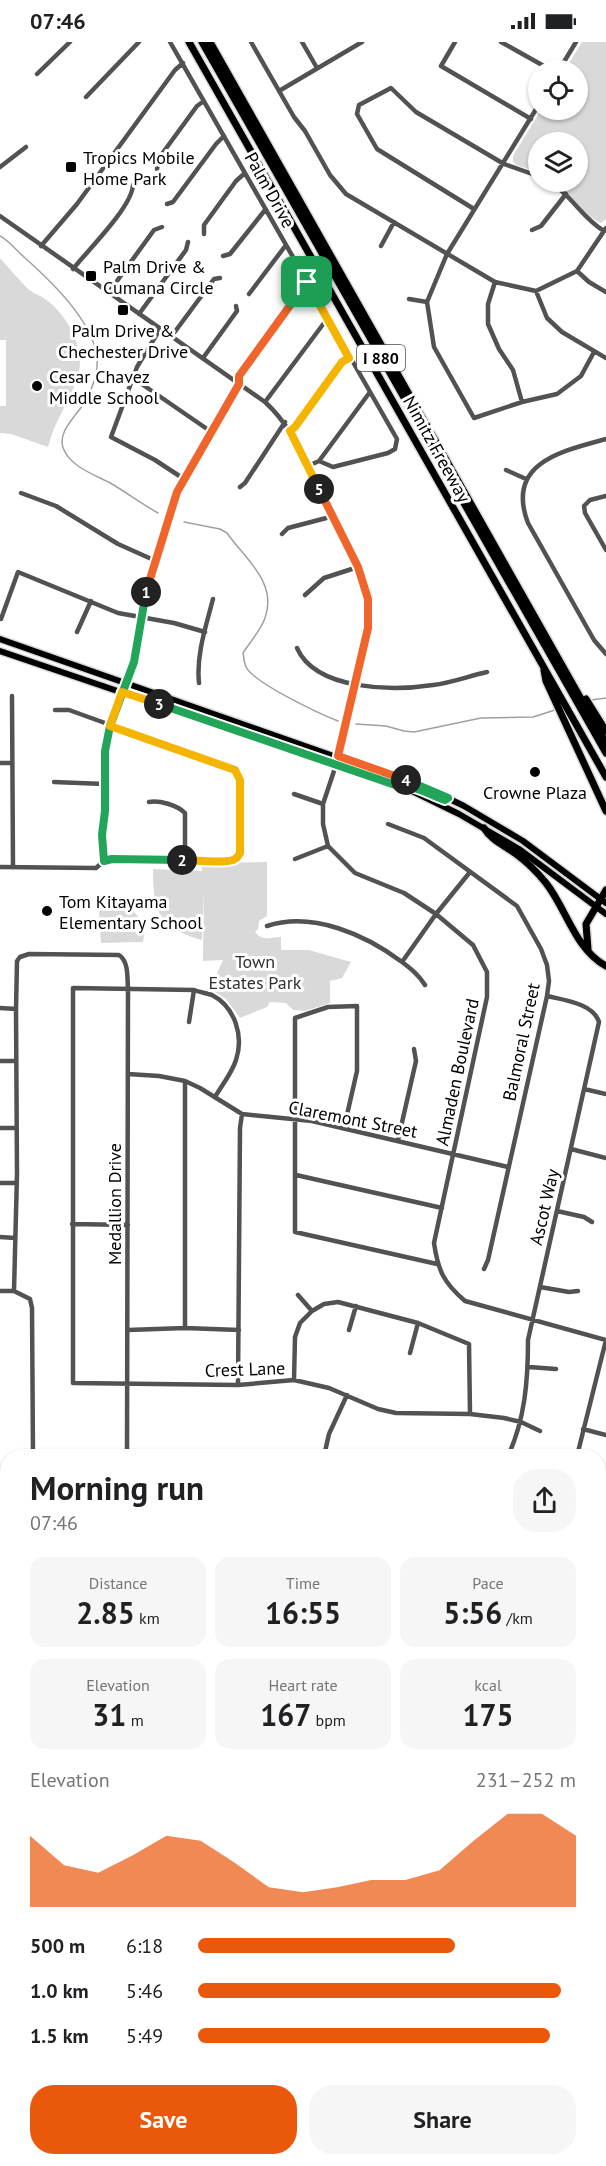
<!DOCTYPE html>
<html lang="en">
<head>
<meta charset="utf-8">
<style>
	:root { --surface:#fff; --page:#f6f6f6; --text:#202124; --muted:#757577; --accent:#ea580c }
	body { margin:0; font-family:"PT Sans",sans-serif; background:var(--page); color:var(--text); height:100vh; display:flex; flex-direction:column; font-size:22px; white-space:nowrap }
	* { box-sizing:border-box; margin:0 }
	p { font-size:20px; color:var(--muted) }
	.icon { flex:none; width:33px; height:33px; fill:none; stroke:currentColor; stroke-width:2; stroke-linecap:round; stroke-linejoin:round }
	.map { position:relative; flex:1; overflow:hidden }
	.details { position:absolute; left:0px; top:1407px; width:606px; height:717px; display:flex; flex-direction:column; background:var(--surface); border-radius:24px 24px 0 0; box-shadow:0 2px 4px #0004 }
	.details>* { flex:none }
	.buttons { position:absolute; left:528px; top:18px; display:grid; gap:12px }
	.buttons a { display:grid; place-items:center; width:60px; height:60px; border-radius:50%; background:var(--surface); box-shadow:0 2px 4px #0004; font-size:30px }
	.pin { position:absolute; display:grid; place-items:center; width:51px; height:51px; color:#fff; margin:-26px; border-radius:12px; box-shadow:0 3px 9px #0006 }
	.km { position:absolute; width:30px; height:30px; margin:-15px; border-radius:50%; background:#222; color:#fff; font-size:16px; line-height:30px; text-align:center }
	.round { display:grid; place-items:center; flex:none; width:63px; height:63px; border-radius:24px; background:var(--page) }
	.overview { display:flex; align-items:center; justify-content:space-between; height:102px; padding:0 30px }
	h1 { font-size:33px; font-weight:700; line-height:45px }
	.figures { display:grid; grid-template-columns:repeat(3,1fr); gap:9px; height:102px; padding:6px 30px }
	.figures div { display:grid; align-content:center; border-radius:15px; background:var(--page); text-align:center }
	.figures b { font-size:30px; font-weight:700 }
	.figures small { font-size:16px; font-weight:400 }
	.figures p { font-size:16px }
	.chart { height:168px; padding:12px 30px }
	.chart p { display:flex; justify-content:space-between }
	.chart svg { width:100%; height:108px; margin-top:6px; fill:var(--accent); opacity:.7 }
	.button { display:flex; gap:12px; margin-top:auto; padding:12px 30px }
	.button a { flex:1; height:69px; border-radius:24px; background:var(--accent); color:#fff; font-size:24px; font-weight:700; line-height:69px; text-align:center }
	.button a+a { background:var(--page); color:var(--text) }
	ul { padding:0 30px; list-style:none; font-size:20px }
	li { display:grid; grid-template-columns:96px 72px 1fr; align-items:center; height:45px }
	li i { height:15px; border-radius:8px; background:var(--accent) }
	.status { display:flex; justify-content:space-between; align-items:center; height:42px; padding:0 30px; background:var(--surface); direction:ltr }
	.status svg { height:16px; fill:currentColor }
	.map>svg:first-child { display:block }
	.green { fill:#d9d9d9 }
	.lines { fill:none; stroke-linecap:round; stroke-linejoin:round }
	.stream { stroke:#a0a0a0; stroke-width:1.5 }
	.major-casing { stroke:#dbdbdb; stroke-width:9 }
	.highway-casing { stroke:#dbdbdb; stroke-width:10 }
	.minor { stroke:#525252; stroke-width:4.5 }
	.major { stroke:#000; stroke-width:6 }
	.highway { stroke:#000; stroke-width:7 }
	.rail-casing { stroke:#000; stroke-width:4 }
	.rail { stroke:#fff; stroke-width:1.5; stroke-dasharray:4.5; stroke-linecap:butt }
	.split-1-casing { stroke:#fff; stroke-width:12 }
	.split-2-casing { stroke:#fff; stroke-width:12 }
	.split-3-casing { stroke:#fff; stroke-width:12 }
	.split-4-casing { stroke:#fff; stroke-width:12 }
	.split-5-casing { stroke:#fff; stroke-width:12 }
	.split-6-casing { stroke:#fff; stroke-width:12 }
	.split-1 { stroke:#f0652b; stroke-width:8 }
	.split-2 { stroke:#22a559; stroke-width:8 }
	.split-3 { stroke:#f5b400; stroke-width:8 }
	.split-4 { stroke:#22a559; stroke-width:8 }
	.split-5 { stroke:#f0652b; stroke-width:8 }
	.split-6 { stroke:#f5b400; stroke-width:8 }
	.poi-dot { fill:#000; stroke:#fff; stroke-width:2 }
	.labels { text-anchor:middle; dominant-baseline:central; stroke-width:6; stroke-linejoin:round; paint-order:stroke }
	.shield { fill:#fff; stroke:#4c4c4c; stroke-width:1.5 }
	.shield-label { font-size:16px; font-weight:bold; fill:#000 }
	.poi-label { font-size:18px; fill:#000; stroke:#fff; text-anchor:start }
	.street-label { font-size:18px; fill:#000; stroke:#fff }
	.park-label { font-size:18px; fill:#303030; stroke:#fff }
</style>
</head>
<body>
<div class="status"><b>07:46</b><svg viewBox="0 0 49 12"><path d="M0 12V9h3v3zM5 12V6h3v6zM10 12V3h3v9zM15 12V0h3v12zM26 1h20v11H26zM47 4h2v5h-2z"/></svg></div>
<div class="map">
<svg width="606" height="2124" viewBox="0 0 606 2124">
	<rect width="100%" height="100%" fill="#fff"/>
	<path class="green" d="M582,0H606V177L601,181C584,174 571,151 556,140H578V100H538V130L516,123L513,119V114L541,68H578V28H565Z
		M0,216C9,226 18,237 28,247C34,252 42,254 48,259C69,276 87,309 77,337C69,360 54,380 48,405L11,392L0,391V364H6V298H0Z
		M267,820V874L259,879L258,887L255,890C264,901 271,894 281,895V908H309L351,920L342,936L330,939V961L305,969L293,968L286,961L270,960L267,965L240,976L226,957L210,947L223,918L203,919L204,850L202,898C158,886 153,869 153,827L202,829V822L209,821Z
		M98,856C124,858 131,864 145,884L143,900L101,901Z"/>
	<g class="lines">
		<path class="stream" d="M0,194C9,199 16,208 24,215C51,239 106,290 96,331C94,342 88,355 82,364C74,376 56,392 64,408C72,426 96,433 112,442C127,451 142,462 158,471
			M184,480L220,487L227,491C244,516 278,540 265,576C261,588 250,600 243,611C244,615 244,621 246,625C254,641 320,672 338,679
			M591,658L606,656
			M356,682L386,684L404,689L414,690L481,676L533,675L555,668"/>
		<defs>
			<path id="major" d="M0,597L433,749L464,764L523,799L606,861
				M0,609L414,750L459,772L519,807L606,872
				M430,753L445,758L449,756
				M0,1466H8
				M598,1470L606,1471"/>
			<path id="highway" d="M189,0L606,735
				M202,0L606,711
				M210,0L606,701
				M544,628L546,639L606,769
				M586,657L606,689
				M484,786C491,798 504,803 516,812C527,820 537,830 546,841C567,868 575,907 606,924
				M588,907L586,882L606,848"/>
		</defs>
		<use href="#major" class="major-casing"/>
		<use href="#highway" class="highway-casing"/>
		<path class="minor" d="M170,0L397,397L395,407L388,411L333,425L319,419
			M251,0L294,75L305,89L330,133L346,152L495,240L536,249L577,229L606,186
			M302,0L317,26
			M455,0L441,24L531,77
			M501,0L551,28
			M559,28L576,0
			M37,32L70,0
			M279,49L362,0
			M86,55L139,0
			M538,64L447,212L427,260L434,305L474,376L522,360L557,352L581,334L594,310
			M0,125L26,105
			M157,127L159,116L197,64L204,59
			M549,140C571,152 582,176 604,189
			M167,162L173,160L216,102L224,94
			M474,167L377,107L357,72L359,63L391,46L416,70L504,122L538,134
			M0,174L265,360C294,386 307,424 325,457C338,484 356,512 364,540C370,562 369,582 364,604L336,723L323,762V782L328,804L355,831L404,851L436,872L473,903L487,930V955L434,1201C438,1229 444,1241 465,1259L606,1298
			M532,188L541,184L566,152
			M204,192V183L236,139L245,131
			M41,204L77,162L175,28L183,21
			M381,204L394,180
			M223,214L230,212L265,168
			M73,227C88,208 132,165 133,143
			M577,229L589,240L606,250
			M495,240L488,262V282L499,307L513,328L522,360
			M536,249L547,276L562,290L606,316
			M109,250L154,188L162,185
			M249,252L286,203
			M409,257L427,260
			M139,272L186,208L188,200
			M160,287L137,325L111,395L155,418L184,437
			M171,295L214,237L220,236
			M203,316L237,269L236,264
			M133,336L210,389
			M239,342V334L307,240
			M265,360L327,277
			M290,389L295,385L342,320L349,316
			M606,397C562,409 505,421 528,481L594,598L606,612
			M308,424L319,419L370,350
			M506,428L526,437
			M240,445L245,441L285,380
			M21,451L56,464L118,502L156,519
			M606,454L590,458L584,464L585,471L606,508
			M282,492L288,486L334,474
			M305,553L324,536L358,525
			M1,577L18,530L118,571L174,581L205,590
			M77,590L91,559
			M297,606C316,649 394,649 433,643C451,641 469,634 487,630
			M199,641C196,613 206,584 213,557
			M12,654L13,825
			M0,721H12
			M54,740L104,742
			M294,752L323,762
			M149,760C159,758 177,763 185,771V818
			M388,782L424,796L517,864L541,907L547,923L549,939L547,954L488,1218L484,1227
			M295,817L328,804
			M104,819L102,793L105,769V709L110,684L133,620L147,547L177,450L210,389L239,342
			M0,825L96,826L104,819L113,817L233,818L240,811V738L235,728L69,668H55
			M267,884C313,869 366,893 402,920C411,927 419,933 425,943
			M402,920L436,872L470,830
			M0,966L16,967
			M189,980L194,948
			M0,1019H16
			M128,1032L159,1034L185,1039L200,1046L242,1072L312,1079L508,1125
			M185,1039V1286
			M584,1047L606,1052
			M215,1055C222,1043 232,1031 236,1018C244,994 235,965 212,953C206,951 199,950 194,948L73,946V1341L238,1343L294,1338L329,1346L378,1367L396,1371L470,1372L504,1376L521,1380L540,1389
			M0,1086H16
			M344,1086L357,1029V964L328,965L295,976V1190L437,1222
			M398,1098L416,1019L414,1007
			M571,1107L606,1116
			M296,1133L442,1166
			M0,1141H16
			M557,1169L584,1175L592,1180
			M72,1182L128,1183
			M0,1195L15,1196
			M540,1245L569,1250L578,1249
			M0,1249H14L30,1257L32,1266L33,1414
			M14,1249L17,1132L16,967L17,919L20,915L29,912L119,913C129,920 127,935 128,946L127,1414
			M298,1253L312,1269
			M128,1288L185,1286L239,1288
			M349,1288L356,1264
			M410,1311L418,1281
			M529,1325L556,1327
			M294,1338L295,1295L300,1281L312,1269L324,1262L338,1260L418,1281L469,1302L470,1372
			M238,1343L240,1086L242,1072
			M583,1387L606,1393
			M324,1414L329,1392L347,1353
			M508,1414C525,1377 528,1339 528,1298L599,980C593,961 563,958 547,954
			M577,1414L606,1298
			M0,1612H8
			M0,1892H8
			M598,1895H606
			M179,2124V2116
			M321,2124V2116"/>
		<use href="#major" class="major"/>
		<use href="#highway" class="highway"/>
		<defs>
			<path id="rail" d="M563,2116L564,2124
				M7,2124L8,1639
				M252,2124V2116"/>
		</defs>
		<use href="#rail" class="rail-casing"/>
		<use href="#rail" class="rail"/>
	</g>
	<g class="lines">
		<defs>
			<path id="split-1" d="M146,550L177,450L239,342V334L307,240"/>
			<path id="split-2" d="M146,550L134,620L110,684L105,709V769L102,793L104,819L112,817L182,818"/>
			<path id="split-3" d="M159,662L122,650L110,684L235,728L240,738V811C238,814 238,816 233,818C220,822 196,818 182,818"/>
			<path id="split-4" d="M159,662L401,745C414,742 432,754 445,758L448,756L406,738"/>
			<path id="split-5" d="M319,447L358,525L368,557V586L338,714L406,738"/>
			<path id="split-6" d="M307,240L349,316L342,320L295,385L290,389L319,447"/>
		</defs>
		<use href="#split-1" class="split-1-casing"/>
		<use href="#split-2" class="split-2-casing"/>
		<use href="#split-3" class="split-3-casing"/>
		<use href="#split-4" class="split-4-casing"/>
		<use href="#split-5" class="split-5-casing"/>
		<use href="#split-6" class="split-6-casing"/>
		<use href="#split-1" class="split-1"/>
		<use href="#split-2" class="split-2"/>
		<use href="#split-3" class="split-3"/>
		<use href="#split-4" class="split-4"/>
		<use href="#split-5" class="split-5"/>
		<use href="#split-6" class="split-6"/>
	</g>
	<g class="poi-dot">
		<rect x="65" y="119" width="12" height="12" rx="3"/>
		<rect x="85" y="228" width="12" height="12" rx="3"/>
		<rect x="117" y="262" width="12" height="12" rx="3"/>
		<circle cx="37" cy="344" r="6"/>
		<circle cx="535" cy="730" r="6"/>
		<circle cx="47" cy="869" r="6"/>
	</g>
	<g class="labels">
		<rect class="shield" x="357" y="303" width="48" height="26" rx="4.5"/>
		<g class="shield-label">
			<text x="381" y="316">I 880</text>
		</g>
		<g class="poi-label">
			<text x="83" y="115">Tropics Mobile<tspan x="83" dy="21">Home Park</tspan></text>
			<text x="103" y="224">Palm Drive &amp;<tspan x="103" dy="21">Cumana Circle</tspan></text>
			<text x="123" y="288" text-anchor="middle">Palm Drive &amp;<tspan x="123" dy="21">Chechester Drive</tspan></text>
			<text x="49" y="334">Cesar Chavez<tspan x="49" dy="21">Middle School</tspan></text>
			<text x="535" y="750" text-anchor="middle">Crowne Plaza</text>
			<text x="59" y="859">Tom Kitayama<tspan x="59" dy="21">Elementary School</tspan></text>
		</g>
		<g class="street-label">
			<text transform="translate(270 148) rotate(61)">Palm Drive</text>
			<text transform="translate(437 407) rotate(61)">Nimitz Freeway</text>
			<text transform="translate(521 1000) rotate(-78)">Balmoral Street</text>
			<text transform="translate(457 1030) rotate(-78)">Almaden Boulevard</text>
			<text transform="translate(353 1077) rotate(11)">Claremont Street</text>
			<text transform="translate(114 1162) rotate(-90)">Medallion Drive</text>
			<text transform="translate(544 1165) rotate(-77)">Ascot Way</text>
			<text transform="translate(245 1327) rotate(-2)">Crest Lane</text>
		</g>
		<g class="park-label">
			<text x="255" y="919">Town<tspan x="255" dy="21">Estates Park</tspan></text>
		</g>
	</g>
</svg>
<div class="buttons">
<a><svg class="icon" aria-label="locate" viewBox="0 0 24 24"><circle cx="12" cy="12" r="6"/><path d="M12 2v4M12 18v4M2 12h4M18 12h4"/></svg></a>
<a><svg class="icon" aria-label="layers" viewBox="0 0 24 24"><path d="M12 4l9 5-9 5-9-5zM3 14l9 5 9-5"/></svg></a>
</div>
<div class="pin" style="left:307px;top:240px;background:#1e9e55"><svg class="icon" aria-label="arrive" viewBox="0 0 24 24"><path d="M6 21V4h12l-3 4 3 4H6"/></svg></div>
<b class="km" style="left:146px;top:550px">1</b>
<b class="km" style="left:182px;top:818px">2</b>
<b class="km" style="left:159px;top:662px">3</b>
<b class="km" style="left:406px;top:738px">4</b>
<b class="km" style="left:319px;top:447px">5</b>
<section class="details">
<div class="overview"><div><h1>Morning run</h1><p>07:46</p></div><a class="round"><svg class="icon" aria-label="share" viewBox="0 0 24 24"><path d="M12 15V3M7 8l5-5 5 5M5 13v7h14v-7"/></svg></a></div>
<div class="figures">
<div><p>Distance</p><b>2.85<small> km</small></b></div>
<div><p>Time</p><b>16:55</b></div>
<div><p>Pace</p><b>5:56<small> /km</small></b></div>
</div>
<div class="figures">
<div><p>Elevation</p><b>31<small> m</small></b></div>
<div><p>Heart rate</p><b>167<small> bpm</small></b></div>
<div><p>kcal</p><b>175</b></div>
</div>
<div class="chart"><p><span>Elevation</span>231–252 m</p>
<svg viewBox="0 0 160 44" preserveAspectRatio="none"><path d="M0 44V15L10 27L20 30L30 23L40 15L50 17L60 26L70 36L80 38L90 36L100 33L110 33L120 29L130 17L140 6L150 6L160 15V44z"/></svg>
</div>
<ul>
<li><b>500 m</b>6:18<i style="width:68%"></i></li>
<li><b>1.0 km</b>5:46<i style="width:96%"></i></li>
<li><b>1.5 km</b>5:49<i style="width:93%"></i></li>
</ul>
<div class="button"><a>Save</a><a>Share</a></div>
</section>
</div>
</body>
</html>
